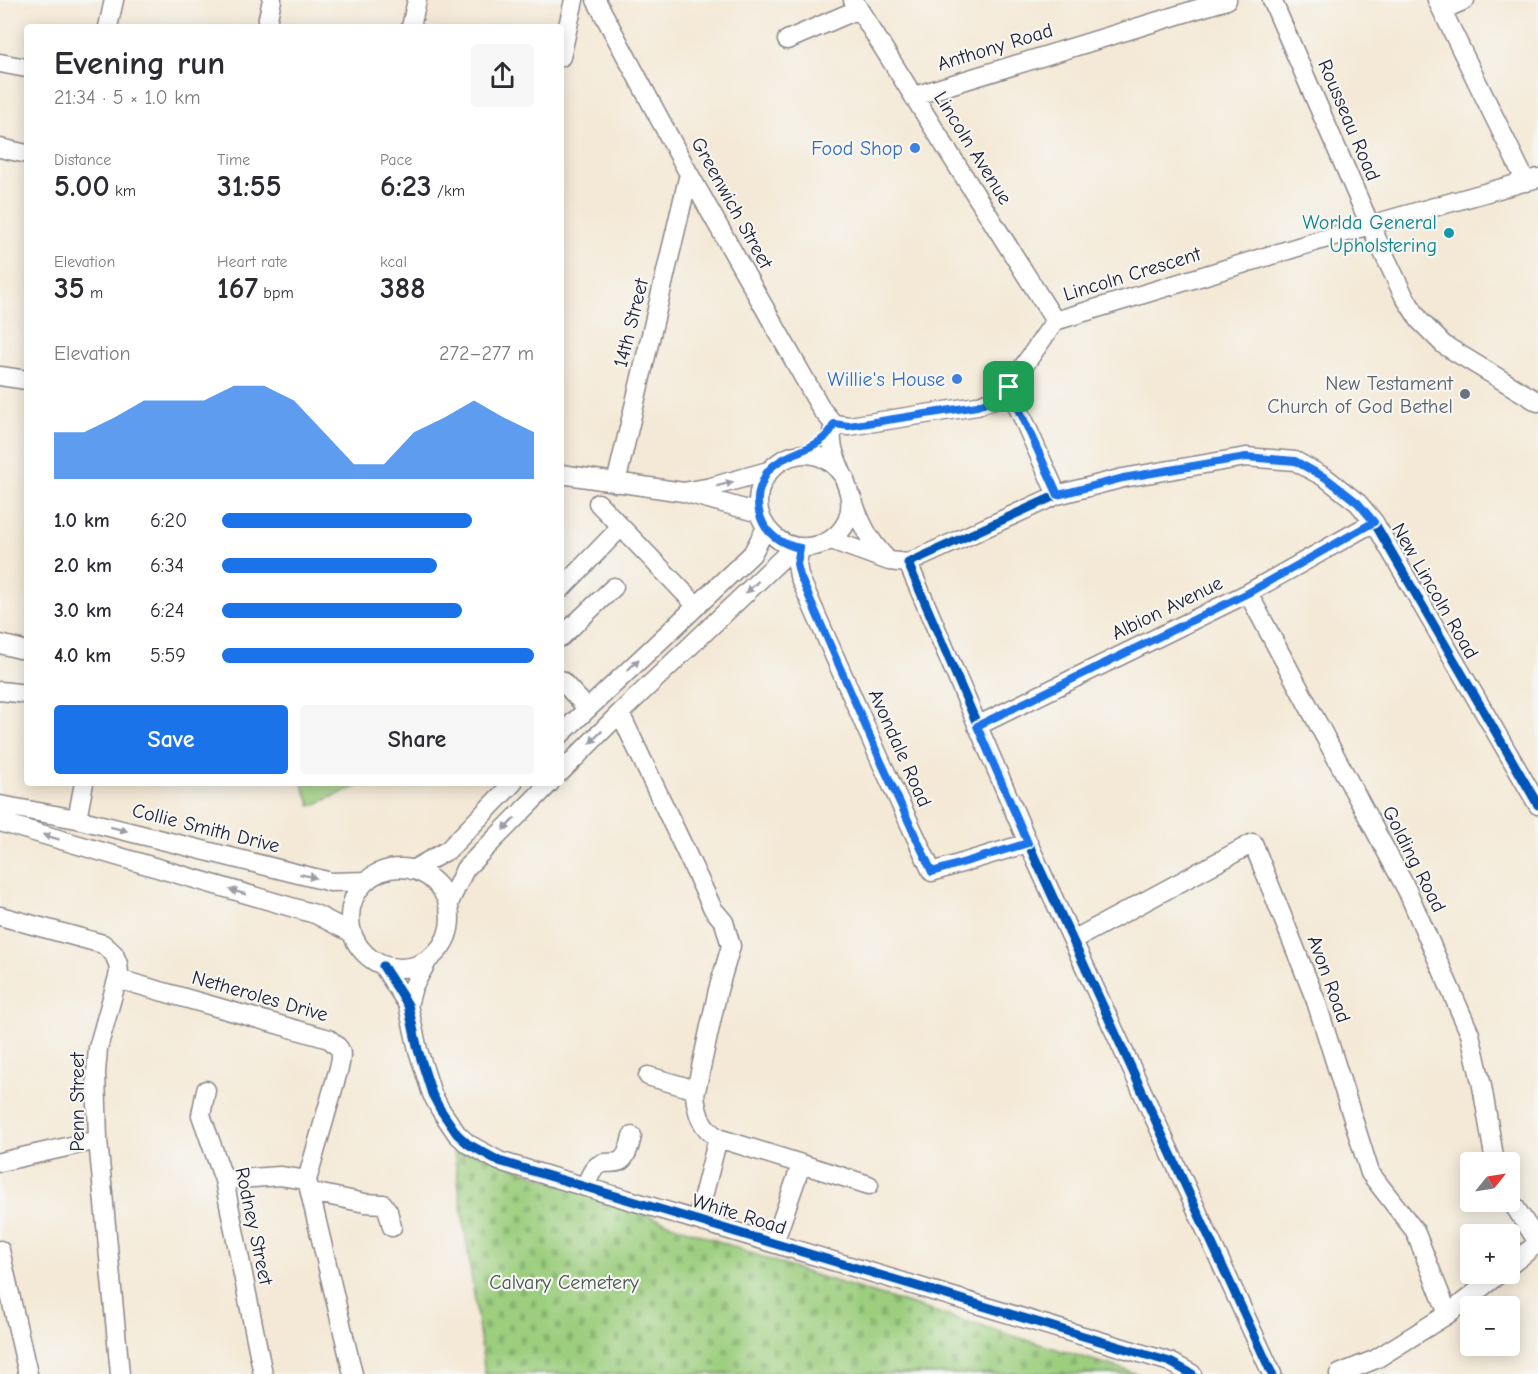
<!DOCTYPE html>
<html lang="en">
<head>
<meta charset="utf-8">
<style>
	:root { --surface:#fff; --page:#f7f7f7; --text:#2b2b33; --muted:#7c7c81; --accent:#1a73e8 }
	body { margin:0; font-family:"Comic Neue",sans-serif; background:var(--page); color:var(--text); height:100vh; display:flex; flex-direction:column; font-size:22px; white-space:nowrap }
	* { box-sizing:border-box; margin:0 }
	p { font-size:20px; color:var(--muted) }
	.icon { flex:none; width:33px; height:33px; fill:none; stroke:currentColor; stroke-width:2; stroke-linecap:round; stroke-linejoin:round }
	.map { position:relative; flex:1; overflow:hidden }
	.side { position:absolute; left:24px; top:24px; width:540px; height:762px; display:flex; flex-direction:column; background:var(--surface); border-radius:6px; box-shadow:0 3px 15px #0003 }
	.side>* { flex:none }
	.needle { width:39px; rotate:60deg }
	.tools { position:absolute; left:1460px; top:1152px; display:grid; gap:12px }
	.tools a { display:grid; place-items:center; width:60px; height:60px; border-radius:6px; background:var(--surface); box-shadow:0 3px 15px #0003; font-size:30px }
	.pin { position:absolute; display:grid; place-items:center; width:51px; height:51px; color:#fff; margin:-26px; border-radius:12px; box-shadow:0 3px 9px #0006 }
	.round { display:grid; place-items:center; flex:none; width:63px; height:63px; border-radius:6px; background:var(--page) }
	.summary { display:flex; align-items:center; justify-content:space-between; height:102px; padding:0 30px }
	h1 { font-size:33px; font-weight:700; line-height:45px }
	.stats { display:grid; grid-template-columns:repeat(3,1fr); gap:9px; height:102px; padding:6px 30px }
	.stats div { display:grid; align-content:center }
	.stats b { font-size:30px; font-weight:700 }
	.stats small { font-size:16px; font-weight:400 }
	.stats p { font-size:16px }
	.chart { height:168px; padding:12px 30px }
	.chart p { display:flex; justify-content:space-between }
	.chart svg { width:100%; height:108px; margin-top:6px; fill:var(--accent); opacity:.7 }
	.primary-button { display:flex; gap:12px; margin-top:auto; padding:12px 30px }
	.primary-button a { flex:1; height:69px; border-radius:6px; background:var(--accent); color:#fff; font-size:24px; font-weight:700; line-height:69px; text-align:center }
	.primary-button a+a { background:var(--page); color:var(--text) }
	ul { padding:0 30px; list-style:none; font-size:20px }
	li { display:grid; grid-template-columns:96px 72px 1fr; align-items:center; height:45px }
	li i { height:15px; border-radius:8px; background:var(--accent) }
	.map>svg:first-child { display:block }
	.green { fill:#9cce7e; stroke:#5f785c; stroke-width:1.5 }
	.cemetery { fill:url(#cemetery-stones); stroke:#5f785c; stroke-width:1.5 }
	.lines { fill:none; stroke-linecap:round; stroke-linejoin:round }
	.minor-casing { stroke:#8b8688; stroke-width:21 }
	.minor { stroke:#fff; stroke-width:18 }
	.cycleway-casing { stroke:#f6f6f2; stroke-width:13 }
	.cycleway { stroke:#0057b8; stroke-width:9 }
	.oneway { fill:#9c9ca7 }
	.route-casing { stroke:#fff; stroke-width:12 }
	.route { stroke:#1a73e8; stroke-width:8 }
	.shop-dot { fill:#3f7fe0; stroke:#f6f6f2; stroke-width:2 }
	.culture-dot { fill:#0f9aa8; stroke:#f6f6f2; stroke-width:2 }
	.worship-dot { fill:#6b7280; stroke:#f6f6f2; stroke-width:2 }
	.labels { text-anchor:middle; dominant-baseline:central; stroke-width:4.5; stroke-linejoin:round; paint-order:stroke }
	.street-label { font-size:20px; fill:#22223b; stroke:#f6f6f2 }
	.shop-label { font-size:20px; fill:#366cbe; stroke:#f6f6f2; text-anchor:end }
	.culture-label { font-size:20px; fill:#0d838f; stroke:#f6f6f2; text-anchor:end }
	.worship-label { font-size:20px; fill:#5b616d; stroke:#f6f6f2; text-anchor:end }
	.park-label { font-size:20px; fill:#47564f; stroke:#f6f6f2 }
</style>
</head>
<body>
<div class="map">
<svg width="1538" height="1374" viewBox="0 0 1538 1374">
	<defs>
		<pattern id="cemetery-stones" width="16" height="16" patternUnits="userSpaceOnUse" patternTransform="scale(1.5)"><rect width="16" height="16" fill="#9cce7e"/><path d="M2 7V4a2 2 0 0 1 4 0v3zM10 15v-3a2 2 0 0 1 4 0v3z" fill="#86b16e"/></pattern>
	</defs>
	<rect width="100%" height="100%" fill="#f6f6f2"/>
	<filter id="ink" filterUnits="userSpaceOnUse"><feTurbulence type="fractalNoise" baseFrequency=".0167" numOctaves="2"/><feDisplacementMap in="SourceGraphic" scale="12" xChannelSelector="R" yChannelSelector="G"/><feConvolveMatrix kernelMatrix="1 2 1 2 8 2 1 2 1" color-interpolation-filters="sRGB"/></filter>
	<filter id="wash" filterUnits="userSpaceOnUse"><feTurbulence type="fractalNoise" baseFrequency=".008" numOctaves="4" result="noise"/><feDisplacementMap in="SourceGraphic" scale="24" xChannelSelector="R" yChannelSelector="G"/><feGaussianBlur stdDeviation="1.35" result="paint"/><feColorMatrix in="noise" values="0 0 0 0 0 0 0 0 0 0 0 0 0 0 0 0 0 1.4 0 .05"/><feComposite in="paint" operator="in"/></filter>
	<g filter="url(#wash)">
		<rect width="100%" height="100%" fill="#f4e9d6"/>
		<path class="green" d="M302,783H365L311,806Z"/>
		<path class="cemetery" d="M453,1145L801,1271L1138,1374H485Z"/>
	</g>
	<g filter="url(#ink)">
		<g class="lines">
			<defs>
				<path id="minor" d="M596,0L689,174L822,410L834,424
					M853,0L1055,321
					M1272,0L1370,225L1404,296L1420,321L1444,345L1538,402
					M1437,0L1526,182
					M1442,10L1465,0
					M108,27L114,0
					M266,27L272,0
					M411,27L417,0
					M787,40L859,9
					M561,57L574,0
					M0,63L26,68
					M914,96L1227,0
					M0,148L27,154
					M0,376L27,380
					M1009,387L1057,495
					M834,424L849,426L977,406L994,399L1009,387L1055,321L1370,225L1538,178
					M834,424C822,457 862,487 847,521C839,537 824,546 807,547C794,548 782,544 773,535C731,494 786,429 833,464C837,468 841,473 845,478
					M561,474L683,492
					M616,483L689,174
					M852,498C860,522 869,541 887,559
					M598,503L697,606
					M759,513L683,492L711,487L768,471
					M831,540L889,561L908,563
					M800,548L797,564L799,576L882,764L932,872L1028,843
					M908,563L1028,843L1272,1374
					M908,563L1057,495L1123,478L1246,457L1295,461L1326,478L1358,503L1374,522L1538,805
					M561,589L621,527
					M1248,593L1407,890L1470,1034L1482,1086L1495,1162
					M561,637L614,587
					M0,644L20,649
					M561,680L587,708
					M0,691L27,694
					M620,713L713,909L724,922L731,946L718,990L695,1095C697,1114 701,1127 718,1138L869,1185
					M977,726L1248,593L1374,522
					M561,734L752,554L766,528
					M561,772L620,713L794,547
					M0,805L77,819L331,882L366,881
					M77,819L84,783
					M0,822L315,914L352,933
					M350 918a50 50 0 1 1 100 0a50 50 0 1 1-100 0Z
					M412,870L448,850L513,783
					M448,905L465,869L550,783
					M0,916L103,944L114,954L118,964L119,973L98,1048L96,1073L98,1140L120,1374
					M1073,940L1253,843L1316,1001L1370,1173L1415,1231L1448,1314
					M383,966L408,1005L418,1050L432,1094L440,1109L457,1134L468,1144L499,1161L1170,1362L1192,1374
					M118,979L329,1039C342,1050 343,1050 339,1068L307,1180L353,1374
					M408,1005L413,987L428,960
					M648,1076L696,1090
					M206,1090L201,1115L224,1180L263,1374
					M0,1162L98,1140
					M224,1180L280,1176L307,1180
					M585,1187C588,1181 590,1174 594,1169C608,1152 623,1180 632,1136
					M312,1192L365,1203L383,1204L388,1211L392,1227
					M1509,1198L1538,1242
					M697,1220L718,1138
					M774,1243L801,1165
					M0,1250L28,1374
					M1509,1266L1538,1243
					M1339,1374L1376,1359L1448,1314L1499,1274"/>
			</defs>
			<use href="#minor" class="minor-casing"/>
			<use href="#minor" class="minor"/>
			<defs>
				<path id="cycleway" d="M383,966L408,1005L418,1050L432,1094L440,1109L457,1134L468,1144L499,1161L1170,1362L1192,1374
					M1272,1374L1028,843L908,563L1057,495L1123,478L1246,457L1295,461L1326,478L1358,503L1374,522L1538,805"/>
			</defs>
			<use href="#cycleway" class="cycleway-casing"/>
			<use href="#cycleway" class="cycleway"/>
		</g>
		<defs><path id="oneway-solid" d="M-6-.8H1V-3.2L6.5 0L1 3.2V.8H-6Z" transform="scale(1.5)"/></defs>
		<g class="oneway">
			<use href="#oneway-solid" transform="translate(725 484) rotate(-15)"/>
			<use href="#oneway-solid" transform="translate(752 587) rotate(137)"/>
			<use href="#oneway-solid" transform="translate(633 665) rotate(-43)"/>
			<use href="#oneway-solid" transform="translate(596 737) rotate(135)"/>
			<use href="#oneway-solid" transform="translate(509 824) rotate(135)"/>
			<use href="#oneway-solid" transform="translate(119 829) rotate(14)"/>
			<use href="#oneway-solid" transform="translate(51 837) rotate(-163)"/>
			<use href="#oneway-solid" transform="translate(308 876) rotate(14)"/>
			<use href="#oneway-solid" transform="translate(238 892) rotate(-164)"/>
		</g>
	</g>
	<g class="lines" filter="url(#ink)">
		<defs>
			<path id="route" d="M1009,387L1058,495L1123,478L1246,457L1295,461L1326,478L1358,503L1374,522L1248,593L977,726L1028,843L932,872L882,764L800,576L797,564L800,548C785,545 770,537 763,523C757,510 756,496 762,483C764,479 765,474 768,471C785,450 824,451 834,424L849,426L977,406L994,399Z"/>
		</defs>
		<use href="#route" class="route-casing"/>
		<use href="#route" class="route"/>
	</g>
	<g class="shop-dot">
		<circle cx="915" cy="148" r="6"/>
		<circle cx="957" cy="379" r="6"/>
	</g>
	<circle class="culture-dot" cx="1449" cy="233" r="6"/>
	<circle class="worship-dot" cx="1465" cy="394" r="6"/>
	<g class="labels">
		<g class="street-label">
			<text transform="translate(995 47) rotate(-17)">Anthony Road</text>
			<text transform="translate(1349 120) rotate(67)">Rousseau Road</text>
			<text transform="translate(973 148) rotate(58)">Lincoln Avenue</text>
			<text transform="translate(732 203) rotate(61)">Greenwich Street</text>
			<text transform="translate(1132 274) rotate(-17)">Lincoln Crescent</text>
			<text transform="translate(631 323) rotate(-76)">14th Street</text>
			<text transform="translate(1435 591) rotate(60)">New Lincoln Road</text>
			<text transform="translate(1167 608) rotate(-26)">Albion Avenue</text>
			<text transform="translate(900 748) rotate(66)">Avondale Road</text>
			<text transform="translate(206 828) rotate(14)">Collie Smith Drive</text>
			<text transform="translate(1414 859) rotate(63)">Golding Road</text>
			<text transform="translate(1329 979) rotate(70)">Avon Road</text>
			<text transform="translate(260 996) rotate(16)">Netheroles Drive</text>
			<text transform="translate(77 1102) rotate(-90)">Penn Street</text>
			<text transform="translate(739 1214) rotate(17)">White Road</text>
			<text transform="translate(254 1226) rotate(78)">Rodney Street</text>
		</g>
		<g class="shop-label">
			<text x="903" y="148">Food Shop</text>
			<text x="945" y="379">Willie's House</text>
		</g>
		<g class="culture-label">
			<text x="1437" y="222">Worlda General<tspan x="1437" dy="23">Upholstering</tspan></text>
		</g>
		<g class="worship-label">
			<text x="1453" y="383">New Testament<tspan x="1453" dy="23">Church of God Bethel</tspan></text>
		</g>
		<g class="park-label">
			<text x="564" y="1282">Calvary Cemetery</text>
		</g>
	</g>
</svg>
<div class="tools">
<a><svg class="needle" viewBox="-14 -14 28 28"><path d="M0-13l5 13h-10z" fill="#e53935"/><path d="M0 13l5-13h-10z" fill="#7c7c81"/></svg></a>
<a>+</a>
<a>−</a>
</div>
<div class="pin" style="left:1009px;top:387px;background:#1e9e55"><svg class="icon" aria-label="arrive" viewBox="0 0 24 24"><path d="M6 21V4h12l-3 4 3 4H6"/></svg></div>
<section class="side">
<div class="summary"><div><h1>Evening run</h1><p>21:34 · 5 × 1.0 km</p></div><a class="round"><svg class="icon" aria-label="share" viewBox="0 0 24 24"><path d="M12 15V3M7 8l5-5 5 5M5 13v7h14v-7"/></svg></a></div>
<div class="stats">
<div><p>Distance</p><b>5.00<small> km</small></b></div>
<div><p>Time</p><b>31:55</b></div>
<div><p>Pace</p><b>6:23<small> /km</small></b></div>
</div>
<div class="stats">
<div><p>Elevation</p><b>35<small> m</small></b></div>
<div><p>Heart rate</p><b>167<small> bpm</small></b></div>
<div><p>kcal</p><b>388</b></div>
</div>
<div class="chart"><p><span>Elevation</span>272–277 m</p>
<svg viewBox="0 0 160 44" preserveAspectRatio="none"><path d="M0 44V25L10 25L20 19L30 12L40 12L50 12L60 6L70 6L80 12L90 25L100 38L110 38L120 25L130 19L140 12L150 19L160 25V44z"/></svg>
</div>
<ul>
<li><b>1.0 km</b>6:20<i style="width:80%"></i></li>
<li><b>2.0 km</b>6:34<i style="width:69%"></i></li>
<li><b>3.0 km</b>6:24<i style="width:77%"></i></li>
<li><b>4.0 km</b>5:59<i style="width:100%"></i></li>
</ul>
<div class="primary-button"><a>Save</a><a>Share</a></div>
</section>
</div>
</body>
</html>
